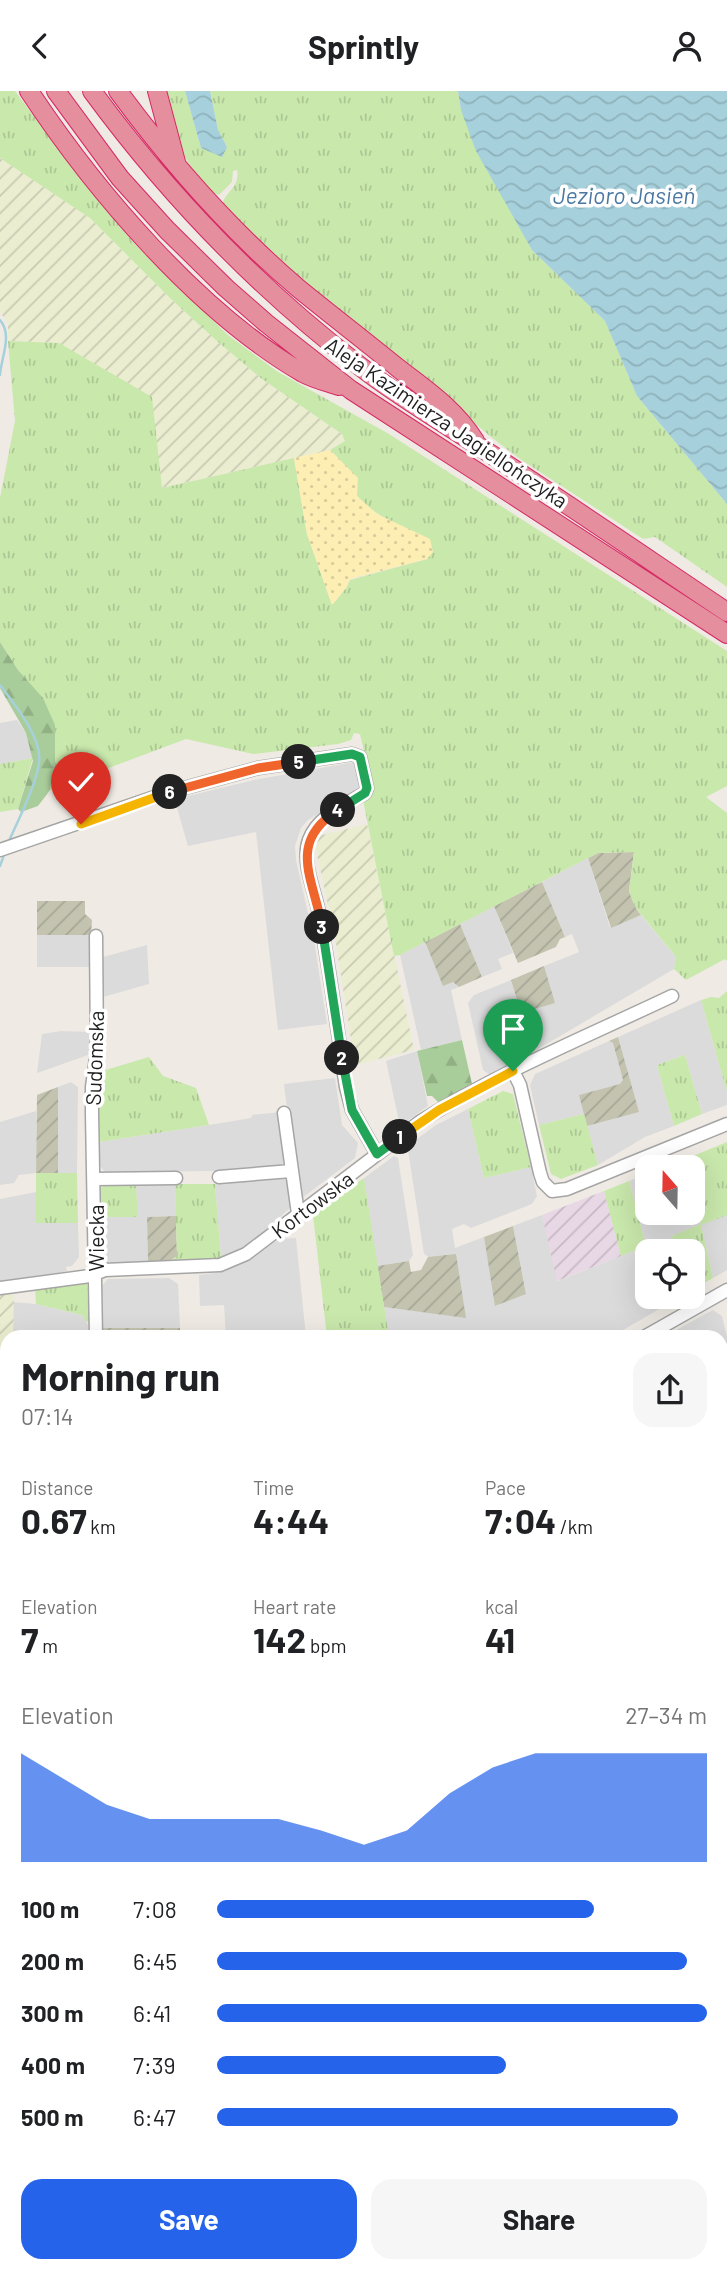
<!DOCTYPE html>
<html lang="en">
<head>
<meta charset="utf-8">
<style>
	:root { --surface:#fff; --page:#f6f6f6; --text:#202124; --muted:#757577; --accent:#2563eb }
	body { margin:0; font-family:Barlow,sans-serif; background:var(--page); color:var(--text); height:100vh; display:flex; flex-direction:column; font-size:26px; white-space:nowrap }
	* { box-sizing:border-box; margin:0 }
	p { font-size:23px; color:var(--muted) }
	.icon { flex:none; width:38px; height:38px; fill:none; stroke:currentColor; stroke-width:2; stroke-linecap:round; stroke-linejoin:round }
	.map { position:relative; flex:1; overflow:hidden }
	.panel { position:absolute; left:0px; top:1239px; width:728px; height:943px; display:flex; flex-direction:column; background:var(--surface); border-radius:21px 21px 0 0; box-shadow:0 7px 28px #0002 }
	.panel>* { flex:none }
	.needle { width:46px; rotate:340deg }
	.controls { position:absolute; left:635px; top:1064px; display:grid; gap:14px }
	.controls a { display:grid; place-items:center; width:70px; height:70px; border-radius:14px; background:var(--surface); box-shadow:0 7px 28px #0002; font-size:35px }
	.pin { position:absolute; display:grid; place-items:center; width:60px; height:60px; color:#fff; margin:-72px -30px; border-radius:50% 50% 50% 0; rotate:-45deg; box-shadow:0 0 7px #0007 }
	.pin .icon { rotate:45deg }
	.km { position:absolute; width:35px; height:35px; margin:-18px; border-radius:50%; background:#222; color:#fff; font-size:19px; line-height:35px; text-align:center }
	.round { display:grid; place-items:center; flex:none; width:74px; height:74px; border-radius:21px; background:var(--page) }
	.head { display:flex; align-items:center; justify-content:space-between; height:119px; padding:0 21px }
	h1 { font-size:38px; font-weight:700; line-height:52px }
	.stats { display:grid; grid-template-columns:repeat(3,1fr); gap:10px; height:119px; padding:7px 21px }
	.stats div { display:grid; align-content:center }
	.stats b { font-size:35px; font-weight:700 }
	.stats small { font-size:19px; font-weight:400 }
	.stats p { font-size:19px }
	.chart { height:196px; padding:14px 21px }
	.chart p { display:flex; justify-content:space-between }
	.chart svg { width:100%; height:126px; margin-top:7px; fill:var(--accent); opacity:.7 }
	.action { display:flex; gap:14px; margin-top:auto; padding:14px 21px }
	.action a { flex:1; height:80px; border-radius:21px; background:var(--accent); color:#fff; font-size:28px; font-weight:700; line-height:80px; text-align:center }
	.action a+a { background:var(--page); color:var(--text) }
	ul { padding:0 21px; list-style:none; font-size:23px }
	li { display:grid; grid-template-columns:112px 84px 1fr; align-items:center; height:52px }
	li i { height:18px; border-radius:9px; background:var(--accent) }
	header { display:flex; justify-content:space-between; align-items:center; height:91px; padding:0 21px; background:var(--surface); font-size:32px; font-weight:700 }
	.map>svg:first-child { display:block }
	.residential { fill:#dcdbdb }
	.industrial { fill:url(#industrial-furrows) }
	.construction { fill:url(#construction-furrows) }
	.farmland { fill:url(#farmland-furrows) }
	.grass { fill:url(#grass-tufts) }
	.forest { fill:url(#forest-firs) }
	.wetland { fill:url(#wetland-marsh) }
	.sand { fill:url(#sand-dots) }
	.water { fill:url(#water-waves) }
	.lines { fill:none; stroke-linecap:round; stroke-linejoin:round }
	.stream { stroke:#a6d0db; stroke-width:2.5 }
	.minor-casing { stroke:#a5a5a5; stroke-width:15 }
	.highway-casing { stroke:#d62965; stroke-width:20 }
	.minor { stroke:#fff; stroke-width:12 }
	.highway { stroke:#e48e9e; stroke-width:18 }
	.split-1-casing { stroke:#fff; stroke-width:14 }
	.split-2-casing { stroke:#fff; stroke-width:14 }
	.split-3-casing { stroke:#fff; stroke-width:14 }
	.split-4-casing { stroke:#fff; stroke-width:14 }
	.split-5-casing { stroke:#fff; stroke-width:14 }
	.split-6-casing { stroke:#fff; stroke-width:14 }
	.split-7-casing { stroke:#fff; stroke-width:14 }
	.split-1 { stroke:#f5b400; stroke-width:9 }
	.split-2 { stroke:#22a559; stroke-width:9 }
	.split-3 { stroke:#22a559; stroke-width:9 }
	.split-4 { stroke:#f0652b; stroke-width:9 }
	.split-5 { stroke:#22a559; stroke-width:9 }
	.split-6 { stroke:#f0652b; stroke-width:9 }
	.split-7 { stroke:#f5b400; stroke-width:9 }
	.labels { text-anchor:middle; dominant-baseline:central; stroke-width:7; stroke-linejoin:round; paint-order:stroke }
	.street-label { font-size:21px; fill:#1e1e1e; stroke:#fff }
	.water-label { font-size:23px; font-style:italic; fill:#4a78a3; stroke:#fff }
</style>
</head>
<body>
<header><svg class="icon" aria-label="back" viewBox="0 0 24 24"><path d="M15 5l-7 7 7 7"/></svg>Sprintly<svg class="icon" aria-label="person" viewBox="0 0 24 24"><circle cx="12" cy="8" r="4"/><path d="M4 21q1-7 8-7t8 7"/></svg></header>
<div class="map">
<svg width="727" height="2181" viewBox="0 0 727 2181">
	<defs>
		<pattern id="industrial-furrows" width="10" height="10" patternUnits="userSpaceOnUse" patternTransform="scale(1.75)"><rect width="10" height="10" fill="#e8d7e5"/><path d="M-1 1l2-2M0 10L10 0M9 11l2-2" fill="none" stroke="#c7b8c4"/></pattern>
		<pattern id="construction-furrows" width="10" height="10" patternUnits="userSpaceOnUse" patternTransform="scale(1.75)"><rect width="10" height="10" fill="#c3c3b0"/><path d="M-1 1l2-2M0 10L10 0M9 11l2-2" fill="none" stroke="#a7a797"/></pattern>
		<pattern id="farmland-furrows" width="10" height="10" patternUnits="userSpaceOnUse" patternTransform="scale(1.75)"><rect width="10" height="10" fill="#ebedd0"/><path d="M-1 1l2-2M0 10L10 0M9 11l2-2" fill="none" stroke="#c9cbb2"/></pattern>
		<pattern id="grass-tufts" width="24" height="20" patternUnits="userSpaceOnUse" patternTransform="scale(1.75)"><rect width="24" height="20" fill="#c9e8ac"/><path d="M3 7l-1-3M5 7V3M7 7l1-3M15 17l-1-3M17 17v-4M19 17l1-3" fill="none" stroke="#acc794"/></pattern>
		<pattern id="forest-firs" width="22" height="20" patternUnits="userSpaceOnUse" patternTransform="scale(1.75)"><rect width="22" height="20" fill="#a9cd9a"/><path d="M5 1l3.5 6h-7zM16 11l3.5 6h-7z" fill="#91b084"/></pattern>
		<pattern id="wetland-marsh" width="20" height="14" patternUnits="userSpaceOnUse" patternTransform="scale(1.75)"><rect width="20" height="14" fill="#c2ddd0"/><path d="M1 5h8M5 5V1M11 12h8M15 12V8" fill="none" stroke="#a6bdb2"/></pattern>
		<pattern id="sand-dots" width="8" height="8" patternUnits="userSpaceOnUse" patternTransform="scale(1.75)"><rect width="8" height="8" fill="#fdeeb4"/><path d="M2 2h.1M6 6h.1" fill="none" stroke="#d8cc9a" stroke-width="1.8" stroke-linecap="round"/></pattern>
		<pattern id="water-waves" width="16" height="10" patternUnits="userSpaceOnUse" patternTransform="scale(1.75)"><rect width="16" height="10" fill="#a6d0db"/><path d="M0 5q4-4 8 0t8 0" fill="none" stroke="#8eb2bc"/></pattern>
	</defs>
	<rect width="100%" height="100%" fill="#efebe4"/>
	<path class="residential" d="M17,629L26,642L33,667L0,673V632Z
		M354,671L360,697L308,729L301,737L295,755L296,769L314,849L327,933L278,939L256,741L188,755L177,717L188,705L254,689Z
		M588,767L610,837L641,824L676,866L674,878L511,974L490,984L483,979L468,912L474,904L511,889L521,921L554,912L544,875L579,861L572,843L565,846L542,791Z
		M494,815L513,862L498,868L502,878L482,886L460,833Z
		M37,844H91V876H37Z
		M425,851L443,894L453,891L459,896L451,899L462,949L421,959L400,864Z
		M147,854L149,893L103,906V866Z
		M701,909L727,1001V1014L702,1023L685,964L657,974L674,1035L645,1046L598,1074L587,1035L638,1021L618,946Z
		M61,940L91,941V959L88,964L37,982L42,943Z
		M609,950L613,952L623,989L621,993L580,1004L584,1023L539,1034L530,994L535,983Z
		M417,960L428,1015L400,1035L386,970Z
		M335,987L342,1034L358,1052L355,1067L298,1110L284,993Z
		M71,991L78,996L77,1082H58V996Z
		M468,1018L484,1087L531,1076L537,1105L532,1113L471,1137L464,1133L452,1138L455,1157L484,1146L496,1215L526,1202L513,1135L542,1124L558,1190L646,1155L629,1090L647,1083L648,1122H693V1106L701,1133L727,1123V1179L713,1187L701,1134L672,1145L676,1160H648V1206H680L611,1246H389L384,1216L466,1226L430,1167L424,1163L408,1059L410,1053L436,1034Z
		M36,1020V1082L19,1084L14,1092L0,1094V1031Z
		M281,1021L286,1068L281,1074L214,1080L105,1081L99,1074V1051L209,1034L251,1027L252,1024Z
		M394,1065L398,1067L413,1164L409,1170L377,1175L364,1087Z
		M284,1088L289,1090L291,1111L289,1118L245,1157L221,1167L215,1093Z
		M175,1093L176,1125L147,1126L148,1171L107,1172L100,1166L99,1126H137L136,1094Z
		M36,1101V1132H78L79,1166L72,1175L66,1176L67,1180L0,1194V1108Z
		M296,1147L306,1246H226L224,1214L200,1215L199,1184L222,1181L280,1148Z
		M169,1187L178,1193L180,1237H103L101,1196L108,1188Z
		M13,1211L36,1213L82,1224L88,1234V1246H13Z
		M713,1219L722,1225L727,1246V1280L721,1282V1246H678L676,1239Z
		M0,1277H7V1364H0Z
		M721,1419L727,1443V1578L721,1581Z
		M0,1581H7V1656H0Z"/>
	<path class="industrial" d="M604,1100L621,1165L557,1190L542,1124Z"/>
	<path class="construction" d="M634,761L629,800L635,816L641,824L611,837L588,767L598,762Z
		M542,791L565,846L560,848L556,856L518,872L494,815Z
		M37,810H85V823L92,829L91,844H37Z
		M460,833L482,886L459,896L453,891L443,895L425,851Z
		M544,875L555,912L521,922L511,889Z
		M618,946L639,1021L587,1035L579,1004L620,993L623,989L613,952L609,950Z
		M58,996V1082H36L37,1004Z
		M176,1125L177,1165L168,1171H148L147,1126Z
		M513,1135L526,1203L495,1215L484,1146Z
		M456,1163L466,1227L384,1216L377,1175L409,1170L411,1181L421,1179L428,1166Z
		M103,1237H180V1246H103Z"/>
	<path class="farmland" d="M0,67L90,127L172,209L217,250L262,288L342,343L345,350L330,359L161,397L59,252L8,250V232L0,221Z
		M367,733L414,959L355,974L335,846L316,759L318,745Z
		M14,1201L13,1246H7V1277H0V1202Z"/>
	<path class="grass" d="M0,0H15L89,98L135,153L228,244L278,281L389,343L727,560V695L706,706L727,722V870L725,868L686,889L674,878L676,866L635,816L629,800L634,761L598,762L400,864L394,865L363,709L368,678L360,643L354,642L351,649L338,653L253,663L186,648L50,699L55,671L42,607L18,579L0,551V407L15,330L8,250L59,252L152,306L162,397L294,367L307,443L332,514L346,497L350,489L427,468L432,461L429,448C405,436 376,427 358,406C345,390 349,375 330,359L345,350L342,343L262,288L217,250L172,209L90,127L0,67Z
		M163,0H185L201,57L227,56L218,39L210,0H458L461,18L532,159L605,230L637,305L727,413V496L655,446L643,448L520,368L491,346L428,292L326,210L224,116L222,112C228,99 240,95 237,79L233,80L232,91L219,104C201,100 178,55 171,38C167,26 165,12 163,0Z
		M33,667L18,718L0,721V673Z
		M727,900V1001L701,909L711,906L719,907Z
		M685,964L702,1023L674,1035L657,974Z
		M149,966L163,985L196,997L209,1034L99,1051V988L102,980Z
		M503,1000L513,1003L531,1076L484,1087L468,1018Z
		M584,1023L598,1074L561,1088L551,1083L539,1034Z
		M727,1051V1124L701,1134L713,1187L693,1198V1160H676L672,1145L701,1133L693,1106V1076H685L683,1069Z
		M36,1082H77L78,1132H36Z
		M364,1087L389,1246H327L313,1124Z
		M629,1090L646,1155L621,1165L604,1100Z
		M175,1093H215L221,1167L169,1171L177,1165Z
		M104,1094H136L138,1126H99L98,1099Z
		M84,1191L87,1193L89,1230L86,1231L82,1224L36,1213L35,1197Z
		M0,1418H2L4,1480H7V1581H0Z
		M0,1656H7V1893H0Z"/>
	<path class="forest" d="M0,551L18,579L43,607L55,634V671L50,699L38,715L21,721L18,718L33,670L26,642L0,597Z
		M462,949L472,993L467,1000L438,1011L432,1005H427L417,960Z
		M727,1578V2181H0V1899L7,1900V2175H721V1581Z"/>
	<path class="wetland" d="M7,2033V2175H92L95,2181H0V2037Z"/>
	<path class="sand" d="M330,359L358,387L357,405L377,423L430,448L433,461L427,468L350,488L346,497L332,514L307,443L294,367Z"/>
	<path class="water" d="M185,0H210L218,39L227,56L222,66L201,57Z
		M458,0H727V413L637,305L605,230L532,159L476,60L461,19Z"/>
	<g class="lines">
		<path class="stream" d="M0,229C13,244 1,267 0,284
			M0,594C14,613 43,647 39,672C35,697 19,727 9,750
			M0,775L4,764
			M297,2181L306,2175"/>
		<defs>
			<path id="minor" d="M0,759L166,702L258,677L352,663L360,666L367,697L365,702C345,714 317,726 309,749C301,771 315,799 319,822C330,879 337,938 346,996L352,1019L377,1063
				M96,845L97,960L92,996V1023L96,1246
				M513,980L520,994L540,1082L543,1091L552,1100L567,1098L727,1033
				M284,1022L298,1123
				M219,1086L291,1080
				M94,1088L176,1087
				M0,1197L90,1185L105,1179L220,1174L246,1163L421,1030C500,981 588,945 672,905
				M644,1246L727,1199
				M0,1370L7,1371
				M0,1896H7"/>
			<path id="highway" d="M29,0C95,100 199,222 303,282C314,288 327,291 339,295
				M56,0L120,87L167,139L226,197L266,232L351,299L727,543
				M92,0C169,105 258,197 361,276C399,306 440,329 480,356C563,410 645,466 727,521
				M118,0C171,72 230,139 298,197C331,224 365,250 398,277C427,299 456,319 475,350
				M157,0L176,71"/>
		</defs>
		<use href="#minor" class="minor-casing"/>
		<use href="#highway" class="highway-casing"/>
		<use href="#minor" class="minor"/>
		<use href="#highway" class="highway"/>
	</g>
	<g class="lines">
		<defs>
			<path id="split-1" d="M400,1046L439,1019L513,980"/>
			<path id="split-2" d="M342,967L352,1019L377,1063L400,1046"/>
			<path id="split-3" d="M322,836L342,967"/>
			<path id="split-4" d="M322,836C314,788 286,752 338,719"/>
			<path id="split-5" d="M299,671L352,663L360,666L367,697L365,702L338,719"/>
			<path id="split-6" d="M170,701L258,677L299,671"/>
			<path id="split-7" d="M81,733L170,701"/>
		</defs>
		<use href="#split-1" class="split-1-casing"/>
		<use href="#split-2" class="split-2-casing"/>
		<use href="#split-3" class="split-3-casing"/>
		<use href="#split-4" class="split-4-casing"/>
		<use href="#split-5" class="split-5-casing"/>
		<use href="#split-6" class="split-6-casing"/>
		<use href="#split-7" class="split-7-casing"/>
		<use href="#split-1" class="split-1"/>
		<use href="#split-2" class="split-2"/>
		<use href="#split-3" class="split-3"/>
		<use href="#split-4" class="split-4"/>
		<use href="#split-5" class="split-5"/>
		<use href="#split-6" class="split-6"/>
		<use href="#split-7" class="split-7"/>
	</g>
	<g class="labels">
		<g class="street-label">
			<text transform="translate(447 331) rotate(34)">Aleja Kazimierza Jagiellończyka</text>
			<text transform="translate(94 967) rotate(-88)">Sudomska</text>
			<text transform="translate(312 1113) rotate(-37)">Kortowska</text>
			<text transform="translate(95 1147) rotate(-90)">Wiecka</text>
		</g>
		<g class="water-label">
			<text x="624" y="104">Jezioro Jasień</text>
		</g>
	</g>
</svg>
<div class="controls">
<a><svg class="needle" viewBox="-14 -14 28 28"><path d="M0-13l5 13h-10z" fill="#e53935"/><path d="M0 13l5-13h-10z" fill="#757577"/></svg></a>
<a><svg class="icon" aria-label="locate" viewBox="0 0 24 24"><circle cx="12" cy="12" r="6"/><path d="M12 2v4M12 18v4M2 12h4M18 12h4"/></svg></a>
</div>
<div class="pin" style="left:513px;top:980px;background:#1e9e55"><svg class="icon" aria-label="arrive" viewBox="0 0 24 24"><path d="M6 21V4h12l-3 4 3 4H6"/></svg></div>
<div class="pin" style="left:81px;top:733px;background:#d93025"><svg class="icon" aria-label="check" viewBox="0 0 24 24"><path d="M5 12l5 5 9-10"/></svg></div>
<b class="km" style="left:400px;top:1046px">1</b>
<b class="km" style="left:342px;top:967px">2</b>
<b class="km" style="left:322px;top:836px">3</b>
<b class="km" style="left:338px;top:719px">4</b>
<b class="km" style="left:299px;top:671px">5</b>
<b class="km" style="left:170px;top:701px">6</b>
<section class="panel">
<div class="head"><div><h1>Morning run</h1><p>07:14</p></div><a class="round"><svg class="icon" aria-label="share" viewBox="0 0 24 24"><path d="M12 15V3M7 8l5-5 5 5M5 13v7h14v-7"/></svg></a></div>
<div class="stats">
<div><p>Distance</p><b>0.67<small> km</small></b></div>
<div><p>Time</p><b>4:44</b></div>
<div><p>Pace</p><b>7:04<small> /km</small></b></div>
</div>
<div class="stats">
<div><p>Elevation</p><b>7<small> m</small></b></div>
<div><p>Heart rate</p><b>142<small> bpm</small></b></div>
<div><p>kcal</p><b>41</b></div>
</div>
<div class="chart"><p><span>Elevation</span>27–34 m</p>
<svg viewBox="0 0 160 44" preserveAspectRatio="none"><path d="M0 44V6L10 15L20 24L30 29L40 29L50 29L60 29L70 33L80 38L90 33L100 20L110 11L120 6L130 6L140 6L150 6L160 6V44z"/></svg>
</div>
<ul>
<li><b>100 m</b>7:08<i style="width:77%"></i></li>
<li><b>200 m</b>6:45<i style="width:96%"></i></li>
<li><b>300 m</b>6:41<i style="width:100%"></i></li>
<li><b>400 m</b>7:39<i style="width:59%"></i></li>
<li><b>500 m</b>6:47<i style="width:94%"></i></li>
</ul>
<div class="action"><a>Save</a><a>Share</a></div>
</section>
</div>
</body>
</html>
